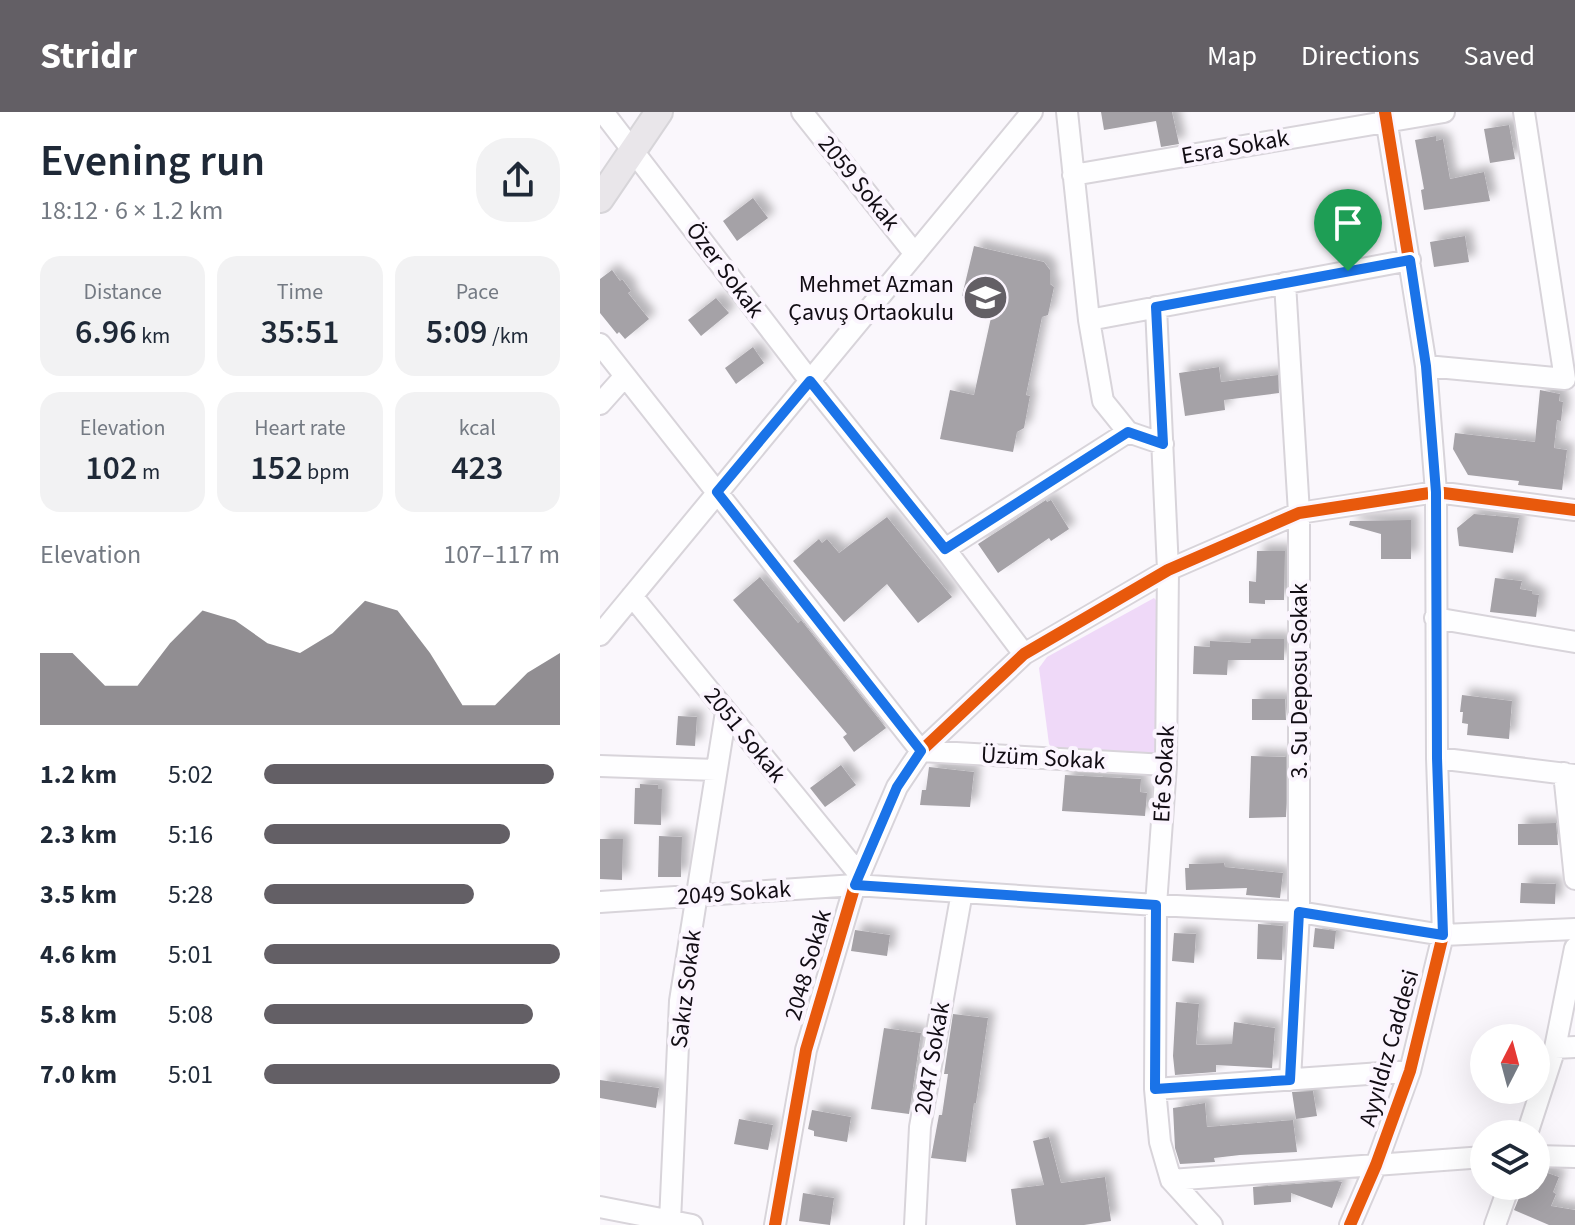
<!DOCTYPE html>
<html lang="en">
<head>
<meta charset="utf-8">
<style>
	:root { --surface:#fff; --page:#f2f2f3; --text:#1f2937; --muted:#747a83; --accent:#635f65 }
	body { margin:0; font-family:"Source Sans 3",sans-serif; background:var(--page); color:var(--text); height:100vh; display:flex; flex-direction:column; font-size:30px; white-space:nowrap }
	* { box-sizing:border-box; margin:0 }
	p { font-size:26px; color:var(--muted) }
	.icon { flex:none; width:44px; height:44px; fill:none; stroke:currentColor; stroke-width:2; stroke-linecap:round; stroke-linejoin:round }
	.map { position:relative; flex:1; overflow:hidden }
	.details { display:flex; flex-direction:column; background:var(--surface); width:600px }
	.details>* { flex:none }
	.needle { width:52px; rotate:6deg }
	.controls { position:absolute; left:870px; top:912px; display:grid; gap:16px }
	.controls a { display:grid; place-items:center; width:80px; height:80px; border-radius:50%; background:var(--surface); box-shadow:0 8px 32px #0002; font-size:40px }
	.pin { position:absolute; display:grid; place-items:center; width:68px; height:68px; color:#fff; margin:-82px -34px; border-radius:50% 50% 50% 0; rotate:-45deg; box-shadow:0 0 8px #0007 }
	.pin .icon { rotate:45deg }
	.round { display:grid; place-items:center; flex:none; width:84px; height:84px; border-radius:32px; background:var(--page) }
	.overview { display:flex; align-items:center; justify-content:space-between; height:136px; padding:0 40px }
	h1 { font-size:44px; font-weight:600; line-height:60px }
	.metrics { display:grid; grid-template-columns:repeat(3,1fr); gap:12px; height:136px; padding:8px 40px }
	.metrics div { display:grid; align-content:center; border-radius:20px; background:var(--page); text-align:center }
	.metrics b { font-size:34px; font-weight:600 }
	.metrics small { font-size:22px; font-weight:400 }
	.metrics p { font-size:22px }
	.chart { height:224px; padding:16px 40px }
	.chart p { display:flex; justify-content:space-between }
	.chart svg { width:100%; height:144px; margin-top:8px; fill:var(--accent); opacity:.7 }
	ul { padding:0 40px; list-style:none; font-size:26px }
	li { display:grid; grid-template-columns:128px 96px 1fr; align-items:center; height:60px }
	li i { height:20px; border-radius:10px; background:var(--accent) }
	header { display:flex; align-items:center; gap:48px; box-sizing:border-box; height:112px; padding:0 40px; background:var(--accent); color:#fff }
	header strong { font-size:38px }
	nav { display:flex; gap:44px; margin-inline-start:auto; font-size:28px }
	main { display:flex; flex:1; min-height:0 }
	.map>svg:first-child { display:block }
	.green { fill:#efd9f8 }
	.building { fill:#a5a2a7; filter:url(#shadow) }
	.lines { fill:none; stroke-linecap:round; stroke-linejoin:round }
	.minor-casing { stroke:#d8d4da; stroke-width:24 }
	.major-casing { stroke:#d7d5d9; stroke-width:30 }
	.minor { stroke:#fefeff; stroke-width:20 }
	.major { stroke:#e9e6ea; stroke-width:26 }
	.cycleway-casing { stroke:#fbf5fe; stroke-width:17 }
	.cycleway { stroke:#e8590c; stroke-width:12 }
	.route-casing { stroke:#fff; stroke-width:16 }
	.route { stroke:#1a73e8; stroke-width:10 }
	.labels { text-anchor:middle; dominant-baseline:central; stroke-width:8; stroke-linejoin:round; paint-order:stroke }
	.street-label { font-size:24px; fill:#120d14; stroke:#fbf5fe }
	.poi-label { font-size:24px; fill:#120d14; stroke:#fbf5fe; text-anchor:end }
</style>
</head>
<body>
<header>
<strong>Stridr</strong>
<nav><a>Map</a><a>Directions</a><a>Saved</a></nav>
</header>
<main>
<section class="details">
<div class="overview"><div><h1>Evening run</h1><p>18:12 · 6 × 1.2 km</p></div><a class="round"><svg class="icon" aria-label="share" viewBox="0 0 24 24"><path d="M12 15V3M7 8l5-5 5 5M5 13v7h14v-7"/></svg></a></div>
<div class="metrics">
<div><p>Distance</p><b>6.96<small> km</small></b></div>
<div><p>Time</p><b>35:51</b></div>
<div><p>Pace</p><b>5:09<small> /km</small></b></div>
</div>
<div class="metrics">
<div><p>Elevation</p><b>102<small> m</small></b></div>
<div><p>Heart rate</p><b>152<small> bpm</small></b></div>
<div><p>kcal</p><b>423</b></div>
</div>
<div class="chart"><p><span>Elevation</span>107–117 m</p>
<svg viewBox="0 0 160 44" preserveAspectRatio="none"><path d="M0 44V22L10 22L20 32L30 32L40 19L50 9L60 12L70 19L80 22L90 16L100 6L110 9L120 22L130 38L140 38L150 28L160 22V44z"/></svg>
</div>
<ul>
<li><b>1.2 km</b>5:02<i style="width:98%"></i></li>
<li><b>2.3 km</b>5:16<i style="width:83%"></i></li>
<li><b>3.5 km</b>5:28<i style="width:71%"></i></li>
<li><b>4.6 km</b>5:01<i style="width:100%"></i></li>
<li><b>5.8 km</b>5:08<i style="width:91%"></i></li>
<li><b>7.0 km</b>5:01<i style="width:100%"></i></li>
</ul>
</section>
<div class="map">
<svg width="975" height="1113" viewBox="0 0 975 1113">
	<defs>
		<filter id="shadow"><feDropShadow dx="7" dy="-7" stdDeviation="4" flood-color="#0004"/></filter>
	</defs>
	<rect width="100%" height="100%" fill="#faf7fc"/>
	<path class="green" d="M554,486L559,491L558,641L551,646L454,639L449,632L439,556L447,545Z"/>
	<path class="building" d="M501,0H572L579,32L561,35L556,9L504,18Z
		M909,13L915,47L890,51L884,17Z
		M836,24V29L843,27L850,67L884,60L890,89L824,98L821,78L824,77L815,28Z
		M153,86L168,106L137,129L123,109Z
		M865,124L869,150L834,155L830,130Z
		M374,134L444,150L450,158V172L454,175L448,203L442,205L426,283L430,284L424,316L417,320L413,340L340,327L350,278L374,283L394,192L362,184Z
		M12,158L20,169L22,167L31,179L28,181L49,207L25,227L19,220L17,222L0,201V167Z
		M116,186L129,201L101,224L88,208Z
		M153,235L164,251L136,272L125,256Z
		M619,255L621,270L678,263L679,281L624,288L625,298L585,304L579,261Z
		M940,278L960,282L959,289L963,290L961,309L957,308L954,336L967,338L962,378L918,373L919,369L868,363L853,337L855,321L935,330Z
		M446,388L447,390L451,388L469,417L451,429L449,426L398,461L378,432Z
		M874,402L919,406L913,441L859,434L857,416Z
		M287,405L352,485L318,511L287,472L244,510L193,449L219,427L222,431L227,427L239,441Z
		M811,408V447H781V422L749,413L750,409Z
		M657,439H685L684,488H665V492L649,491V469L656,470Z
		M160,465L198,511L201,508L286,616L254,640L243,625L247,622L133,488Z
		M895,466L922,469L920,477L932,479V482L939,483L936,505L890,500Z
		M651,527H684V548H628L627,563L593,562L594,534L610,535V529L651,531Z
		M862,583L912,589L909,627L867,623L868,612L862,611L863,600H860Z
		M652,587H685L686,608H652Z
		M78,604L97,605L95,634L76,633Z
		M651,644L686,645V705L649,706Z
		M241,653L256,673L225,695L210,676Z
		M329,655L374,660L370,695L320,693L322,678H326Z
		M465,663L541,667L540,680L547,681L545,704L462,699Z
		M40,672L58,673V677H62L61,713L34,712L35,676H40Z
		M956,711L958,733H918V712Z
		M59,724L82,725L81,765H58Z
		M0,727H23L22,768L0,767Z
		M624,751L625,755L683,761L680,786L646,783L647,776L586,778L585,756H589V752Z
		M921,771L956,772L955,792L920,791Z
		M658,812L683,814L682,848L657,847Z
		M715,816L736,819L734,837L713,835Z
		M255,818L290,823L287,844L251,839Z
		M574,821L596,822L594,851L572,849Z
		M576,890L599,892L596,933L632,932L634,910L675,916L672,956L616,953V960L575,963L573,944Z
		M353,902L388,906L376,991H374L366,1050L331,1046L339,1003H342L348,962H344Z
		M284,916L321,921L309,1002L271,997Z
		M0,968L59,976L56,996L0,986Z
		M713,979L717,1004L696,1007L692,980Z
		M605,991L607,1015L693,1008L697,1040L640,1043L614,1046L615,1050L580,1052L575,1036L573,996Z
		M212,998L251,1005L247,1030L214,1024V1019L208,1017Z
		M139,1007L173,1013L168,1038L134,1032Z
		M449,1025L461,1071L505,1065L511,1109L484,1113H416L411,1077L444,1073L433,1029Z
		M936,1057L959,1065L953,1080L956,1082L951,1094L975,1098V1113H949L914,1098L924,1074H936Z
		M737,1069L742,1070L732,1096L691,1081V1090L654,1093L653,1075Z
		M203,1081L234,1086L230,1113L199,1109Z"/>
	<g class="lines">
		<defs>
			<path id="minor" d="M3,0L210,269L345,437L424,542
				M202,0L315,142
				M467,0L489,208L503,289L528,320
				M473,63L844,0
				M685,171L699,401V800L690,968
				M556,195L568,458L566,653L556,793L555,977L560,1030L571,1068L612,1113
				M489,208L810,148
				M0,232L321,639L566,653
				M826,254L965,267L924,0
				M0,292L25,264
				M345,437L528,320L563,332
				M32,484L259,762
				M835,506L975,530
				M0,523L432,0
				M837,646L975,663
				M0,654L116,658
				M964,661L975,767
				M0,790L255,773L556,793L699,800L843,823L975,817
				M955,936L975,935
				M555,977L810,959
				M927,1022L955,936L975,836
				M936,1044L975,1045
				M571,1068L884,1045
				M0,1095L92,1113
				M70,1109L80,889L126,600
				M175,1113L206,938L255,773L297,675L321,639L424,542L568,458L699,401L836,380L975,398
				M315,1113L320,1015L362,780
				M750,1113L776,1053L810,959L843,823L837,646L836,380L826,254L785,0
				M895,1113L909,1074"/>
			<path id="major" d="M0,87L59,0"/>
		</defs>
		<use href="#minor" class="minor-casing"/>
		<use href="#major" class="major-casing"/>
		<use href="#minor" class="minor"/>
		<use href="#major" class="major"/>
		<defs>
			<path id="cycleway" d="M175,1113L206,938L255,773L297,675L321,639L424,542L568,458L699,401L836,380L975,398
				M750,1113L776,1053L810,959L843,823L837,646L836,380L826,254L785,0"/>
		</defs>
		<use href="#cycleway" class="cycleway-casing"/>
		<use href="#cycleway" class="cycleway"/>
	</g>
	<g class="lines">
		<defs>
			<path id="route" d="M810,148L826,254L836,380L837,646L843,823L699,800L690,968L555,977L556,793L255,773L297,675L321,639L117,380L210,269L345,437L528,320L563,332L556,195Z"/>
		</defs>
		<use href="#route" class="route-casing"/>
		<use href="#route" class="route"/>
	</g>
	<defs>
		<symbol id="school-disc" viewBox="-11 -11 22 22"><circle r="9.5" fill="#635f65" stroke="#fbf5fe"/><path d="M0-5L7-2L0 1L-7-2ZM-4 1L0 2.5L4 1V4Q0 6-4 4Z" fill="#fff"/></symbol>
	</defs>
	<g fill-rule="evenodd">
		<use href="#school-disc" x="360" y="160" width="51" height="51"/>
	</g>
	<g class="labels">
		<g class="street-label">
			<text transform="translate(635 35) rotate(-10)">Esra Sokak</text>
			<text transform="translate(259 71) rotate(51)">2059 Sokak</text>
			<text transform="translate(125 158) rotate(53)">Özer Sokak</text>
			<text transform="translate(699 569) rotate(-90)">3. Su Deposu Sokak</text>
			<text transform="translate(145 623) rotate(51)">2051 Sokak</text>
			<text transform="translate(443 646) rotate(3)">Üzüm Sokak</text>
			<text transform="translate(564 662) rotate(-87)">Efe Sokak</text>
			<text transform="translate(134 781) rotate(-4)">2049 Sokak</text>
			<text transform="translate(208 853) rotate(-74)">2048 Sokak</text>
			<text transform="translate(86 877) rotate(-83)">Sakız Sokak</text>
			<text transform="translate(789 936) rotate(-74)">Ayyıldız Caddesi</text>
			<text transform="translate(332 946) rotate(-80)">2047 Sokak</text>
		</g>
		<g class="poi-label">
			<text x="354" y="172">Mehmet Azman<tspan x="354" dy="28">Çavuş Ortaokulu</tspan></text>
		</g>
	</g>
</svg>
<div class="controls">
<a><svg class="needle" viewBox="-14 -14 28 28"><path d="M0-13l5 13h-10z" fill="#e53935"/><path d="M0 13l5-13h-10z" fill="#747a83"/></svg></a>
<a><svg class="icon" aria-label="layers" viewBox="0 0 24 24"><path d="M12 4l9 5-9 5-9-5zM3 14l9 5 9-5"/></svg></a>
</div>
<div class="pin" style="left:748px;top:159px;background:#1e9e55"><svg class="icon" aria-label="arrive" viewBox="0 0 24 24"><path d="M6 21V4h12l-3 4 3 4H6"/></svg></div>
</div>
</main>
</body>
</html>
